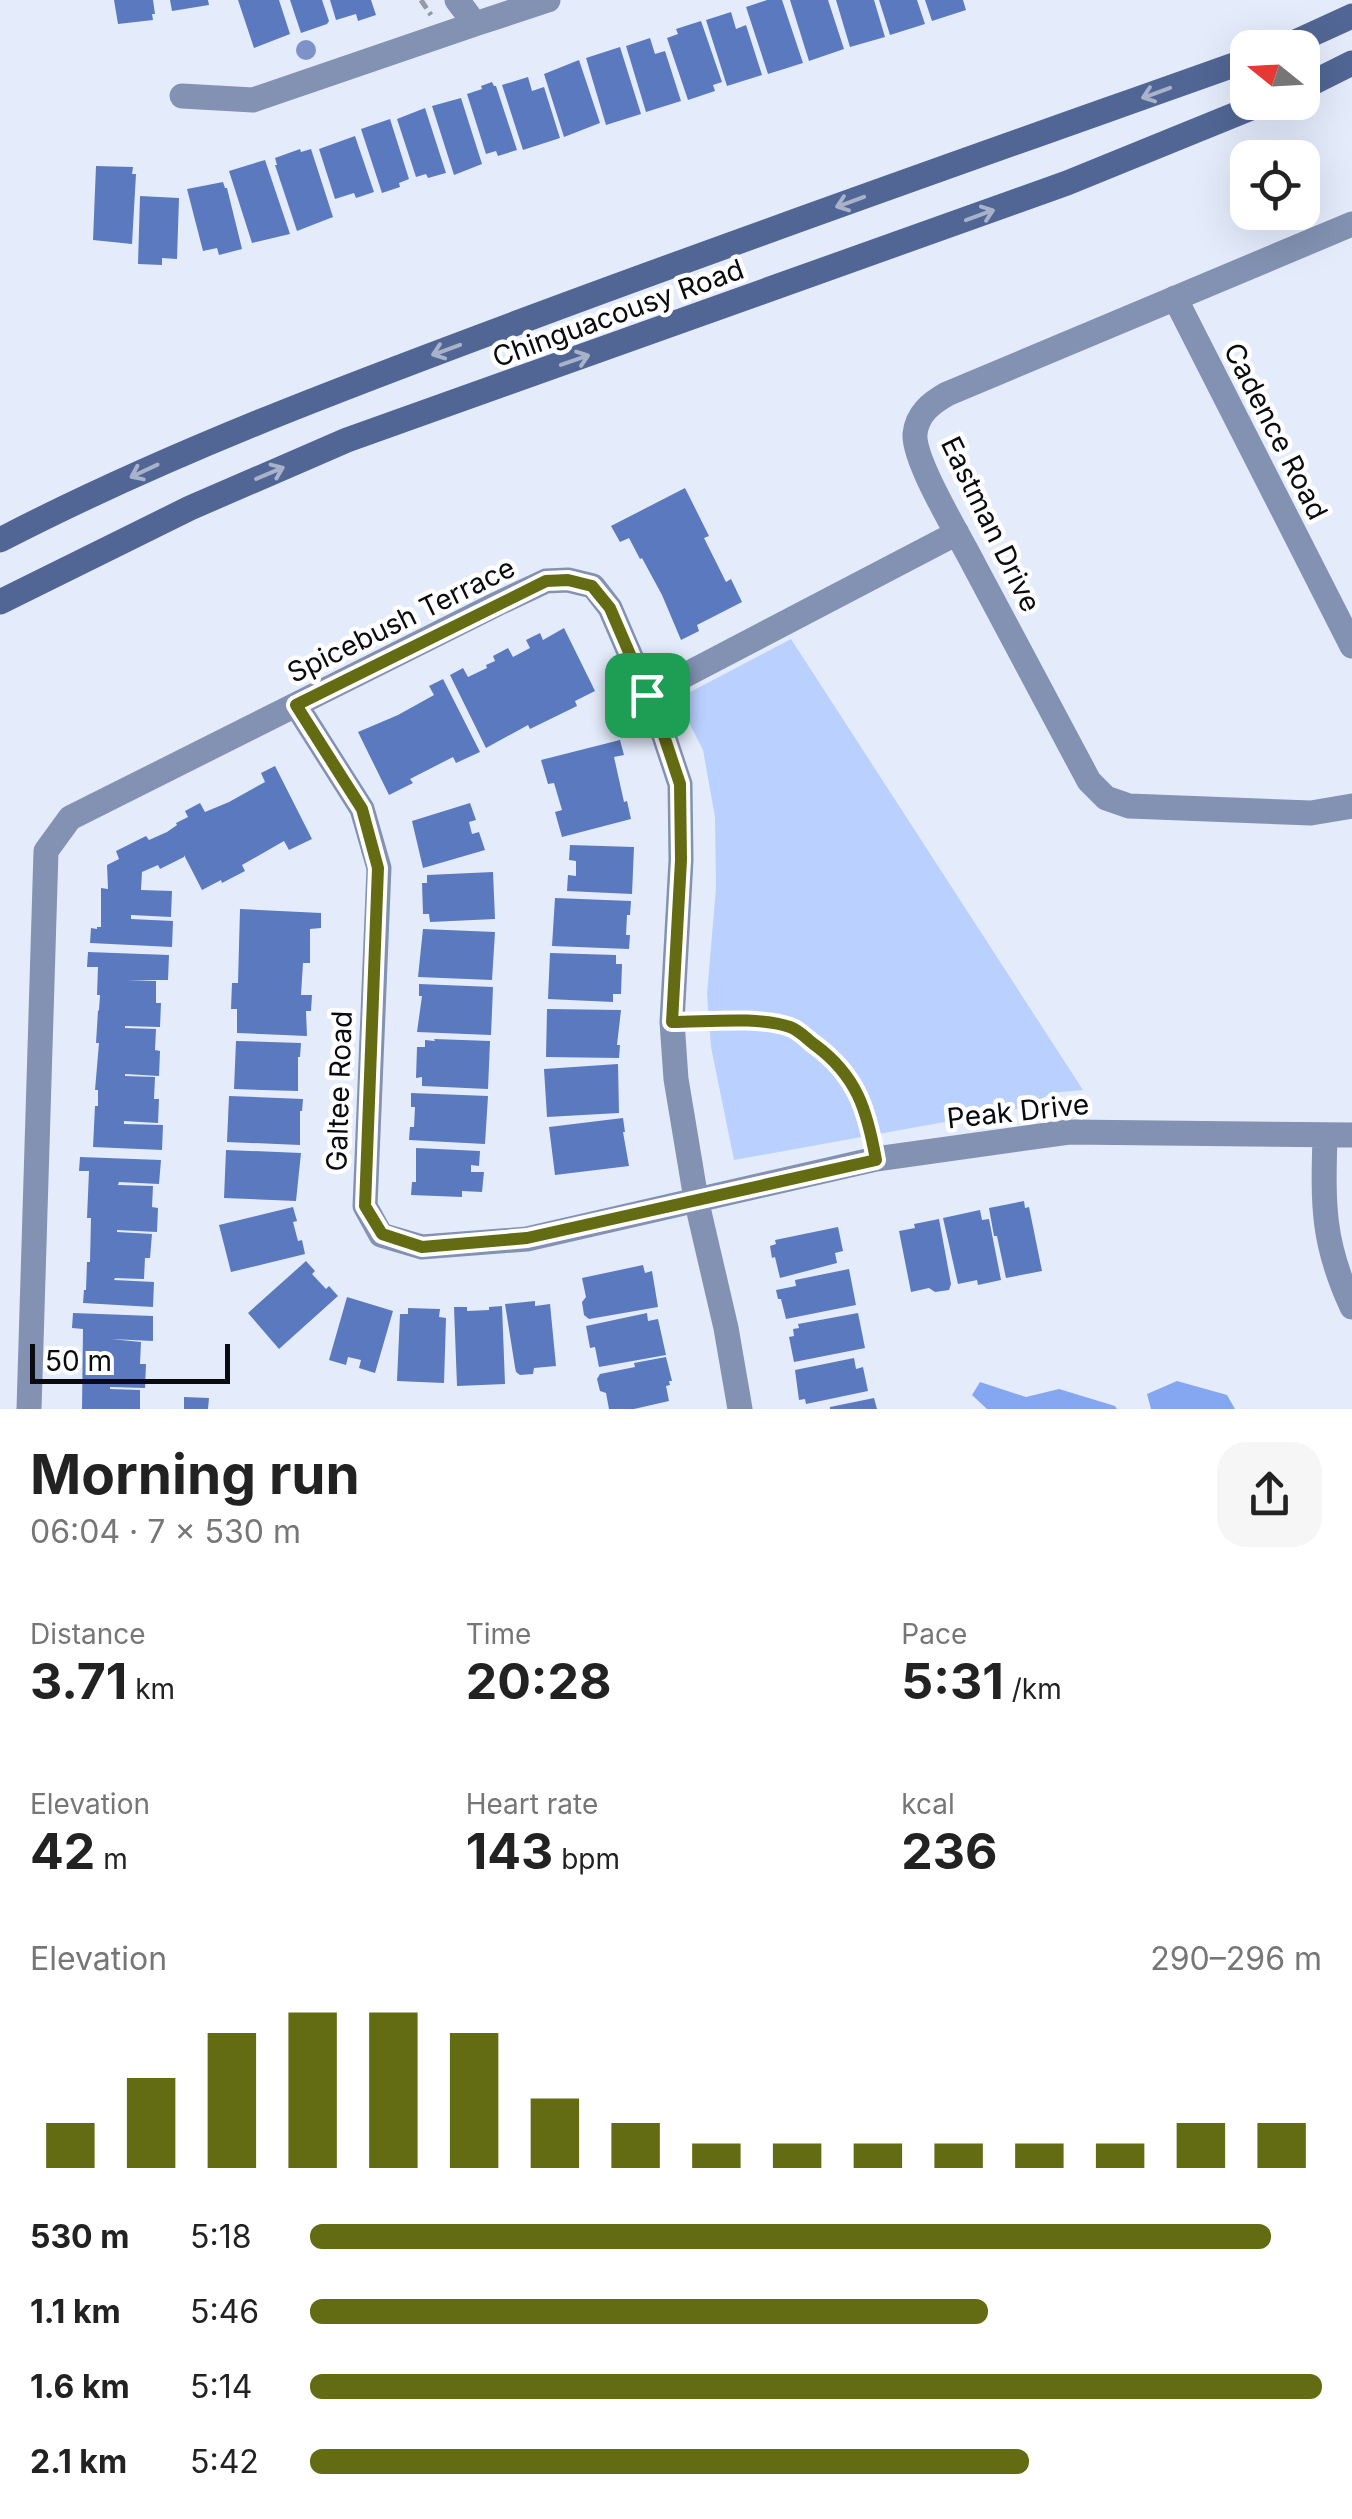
<!DOCTYPE html>
<html lang="en">
<head>
<meta charset="utf-8">
<style>
	:root { --surface:#fff; --page:#f6f6f6; --text:#222; --muted:#767676; --accent:#646c13 }
	body { margin:0; font-family:Inter,sans-serif; background:var(--page); color:var(--text); height:100vh; display:flex; flex-direction:column; font-size:38px; white-space:nowrap }
	* { box-sizing:border-box; margin:0 }
	p { font-size:32px; color:var(--muted) }
	.icon { flex:none; width:55px; height:55px; fill:none; stroke:currentColor; stroke-width:2; stroke-linecap:round; stroke-linejoin:round }
	.map { position:relative; height:1409px; overflow:hidden }
	.sheet { display:flex; flex-direction:column; background:var(--surface); flex:1 }
	.sheet>* { flex:none }
	.needle { width:65px; rotate:288deg }
	.buttons { position:absolute; left:1230px; top:30px; display:grid; gap:20px }
	.buttons a { display:grid; place-items:center; width:90px; height:90px; border-radius:20px; background:var(--surface); box-shadow:0 10px 40px #0002; font-size:50px }
	.scale { position:absolute; left:30px; bottom:25px; width:200px; box-sizing:border-box; padding-left:10px; border:5px solid #090b10; border-top:0; font-size:28px; line-height:35px; white-space:nowrap; color:#090b10; -webkit-text-stroke:8px #fff; paint-order:stroke }
	.pin { position:absolute; display:grid; place-items:center; width:85px; height:85px; color:#fff; margin:-42px; border-radius:20px; box-shadow:0 5px 15px #0006 }
	.round { display:grid; place-items:center; flex:none; width:105px; height:105px; border-radius:30px; background:var(--page) }
	.head { display:flex; align-items:center; justify-content:space-between; height:170px; padding:0 30px }
	h1 { font-size:55px; font-weight:700; line-height:75px }
	.stats { display:grid; grid-template-columns:repeat(3,1fr); gap:15px; height:170px; padding:10px 30px }
	.stats div { display:grid; align-content:center }
	.stats b { font-size:50px; font-weight:700 }
	.stats small { font-size:28px; font-weight:400 }
	.stats p { font-size:28px }
	.chart { height:280px; padding:20px 30px }
	.chart p { display:flex; justify-content:space-between }
	.chart svg { width:100%; height:180px; margin-top:10px; stroke:var(--accent); stroke-width:6 }
	ul { padding:0 30px; list-style:none; font-size:32px }
	li { display:grid; grid-template-columns:160px 120px 1fr; align-items:center; height:75px }
	li i { height:25px; border-radius:12px; background:var(--accent) }
	.map>svg:first-child { display:block }
	.green { fill:#bad0fe }
	.water { fill:#85a6f0 }
	.building { fill:#5b79bf }
	.lines { fill:none; stroke-linecap:round; stroke-linejoin:round }
	.path { stroke:#949aa6; stroke-width:5; stroke-dasharray:10 5; stroke-linecap:butt }
	.street { stroke:#8392b2; stroke-width:25 }
	.secondary { stroke:#516694; stroke-width:25 }
	.tree { fill:#7d92c8 }
	.oneway { stroke:#a8b2ca }
	.route-casing { stroke:#fff; stroke-width:20 }
	.route { stroke:#646c13; stroke-width:12 }
	.labels { text-anchor:middle; dominant-baseline:central; stroke-width:9; stroke-linejoin:round; paint-order:stroke }
	.street-label { font-size:28px; fill:#090b10; stroke:#fff }
</style>
</head>
<body>
<div class="map">
<svg width="1352" height="1409" viewBox="0 0 1352 1409">
	<rect width="100%" height="100%" fill="#e4ecfc"/>
	<path class="green" d="M791,639L1083,1090L1051,1093L1028,1107L734,1160L711,1047L707,994L716,888L715,817L703,750L677,699Z"/>
	<path class="water" d="M1177,1381L1227,1395L1235,1409H1151L1147,1394Z
		M980,1382L1026,1397L1059,1389L1115,1406L1117,1409H987L972,1395Z"/>
	<path class="building" d="M114,0H153L155,14H152L153,20L118,24Z
		M170,0H208L209,5L172,11Z
		M238,0H279L290,34L254,48Z
		M290,0H322L329,21L327,24L301,33Z
		M330,0H371L376,15L358,21L356,14L336,20Z
		M767,0H782L803,63L768,74L746,7Z
		M790,0H828L844,49L809,61Z
		M836,0H874L885,37L850,47Z
		M879,0H917L925,24L890,35Z
		M925,0H963L966,10L932,21Z
		M731,12L736,29L746,25L762,75L727,86L706,20Z
		M701,21L722,82L713,85L715,91L688,100L667,38L678,34L676,29Z
		M650,38L655,54L665,51L681,101L646,112L626,46Z
		M620,47L641,114L606,125L586,58Z
		M579,60L600,123L564,137L544,74Z
		M528,77L532,91L544,87L560,138L523,150L502,85Z
		M492,82L494,86H496L517,150L498,156L496,151L486,154L467,94L482,89L481,86Z
		M461,98L482,164L454,175L432,106Z
		M425,108L446,173L428,178L426,174L416,177L397,119Z
		M390,119L409,179L399,183L400,187L382,193L361,129Z
		M355,136L374,192L356,198L354,193L335,199L319,149Z
		M300,149L301,152L311,149L333,217L297,231L275,165H277L275,158Z
		M265,160L290,234L252,243L229,171Z
		M96,166L133,167L132,174H136L132,244L93,240Z
		M223,182L225,188H227L242,249L219,255L217,248L203,251L187,189Z
		M140,196L179,198L177,259L162,258V265L138,264Z
		M685,488L709,536L704,538L726,582L731,579L742,602L697,625L699,631L681,640L662,595L642,558L640,559L629,538L620,542L611,526Z
		M564,628L595,691L575,701L577,706L530,729L528,725L486,748L450,675L463,668L468,677L487,668L486,665L495,661L493,656L508,648L513,657L530,648L526,640L540,633L543,640Z
		M443,679L480,752L456,763L453,757L410,779L413,783L389,795L358,732L398,715L434,695L429,686Z
		M620,740L624,755L614,757L624,802L627,801L631,819L562,837L555,812L562,810L554,783L548,784L541,760Z
		M275,766L312,839L289,850L284,841L242,865L245,871L222,883L221,880L202,890L184,855V857L160,869L158,865L142,872L141,890L172,891L171,917L131,915V919L173,921L172,947L90,943L91,928L97,929V927H101V888L108,889L107,865L119,859L116,851L146,836L149,840L167,832L177,825L176,823L188,817L185,811L200,803L205,812L229,802L265,782L261,773Z
		M470,803L476,820L469,822L472,834L479,832L485,850L423,868L412,821Z
		M570,845L634,847L632,894L567,891L568,875L576,876V861L569,860Z
		M493,872L495,919L430,922L429,914H423L422,883H427V875Z
		M555,898L631,901L630,915H627L626,935H630L629,949L552,946Z
		M240,909L321,913V928L310,929V963H303L301,995H312L311,1011H306L307,1036L237,1033V1009H231L232,983H238Z
		M423,929L495,932L492,980L418,977Z
		M88,952L169,955L168,980H127L156,981V1003H161L160,1027L125,1026V1028L156,1029L155,1050L160,1051L159,1076L125,1074V1076L155,1077L154,1099H159L158,1123L124,1121V1124L163,1125L162,1150L93,1147L95,1106H98V1090H95L99,1043H96L98,1011L99,1010L100,995H97L98,967H87Z
		M550,953L616,955V964H622L621,994H613V1002L548,999Z
		M419,984L493,987L491,1035L417,1032L422,996H419Z
		M547,1009L621,1010L617,1045H620L619,1058L546,1057Z
		M434,1039L490,1041L488,1089L422,1086V1077L416,1078L417,1047H425V1040L435,1041Z
		M236,1041L301,1043L300,1057H298V1091L234,1089Z
		M618,1064L619,1113L547,1117L544,1069Z
		M411,1093L488,1096L485,1144L409,1140L410,1127H414L415,1107H411Z
		M229,1096L303,1099L302,1111H300V1145L227,1142Z
		M623,1118L625,1132H623L629,1166L555,1175L549,1127Z
		M416,1148L480,1151L479,1166L471,1165V1172H484L482,1192L462,1191V1197L411,1195L412,1182H416Z
		M226,1150L301,1153L296,1201L224,1198Z
		M80,1157L161,1160L159,1184L119,1182L118,1185L153,1186L152,1207L158,1208L157,1232L117,1230V1232L152,1234L150,1258H145L144,1279L115,1278L114,1280L154,1282L153,1307L83,1303L84,1290H86L87,1262H90L91,1218H87L89,1171H79Z
		M1024,1201L1025,1208L1029,1207L1042,1271L1006,1278L997,1236H994L989,1208Z
		M293,1207L297,1221L293,1222L298,1241L302,1240L305,1254L231,1272L219,1225Z
		M980,1210L982,1220L989,1219L1001,1280L978,1285L977,1280L958,1284L943,1218Z
		M939,1219L951,1284L949,1290L935,1292L929,1288L911,1292L899,1231L915,1228L914,1224Z
		M838,1227L843,1251L835,1253L837,1263L780,1278L775,1257L772,1258L770,1246L776,1244L775,1240Z
		M306,1261L315,1271L312,1274L326,1289L329,1286L338,1296L279,1349L248,1313Z
		M643,1265L645,1273L652,1271L658,1307L589,1319L584,1315L582,1302L586,1297L582,1278Z
		M849,1269L856,1305L786,1319L781,1299H778L776,1290L796,1286L795,1280Z
		M347,1297L393,1311L375,1373L359,1368L361,1360L348,1357L346,1365L329,1360Z
		M535,1301V1306L550,1304L556,1366L534,1368L533,1374L520,1375L516,1372L515,1367L505,1304Z
		M502,1306L505,1384L457,1386L454,1307H467V1311L489,1310V1307Z
		M408,1308L440,1309L439,1317L446,1318L444,1383L397,1381L400,1314H408Z
		M73,1313L153,1316V1341L111,1339L141,1342L140,1364H146L145,1388L110,1387V1389L140,1390V1409H82L83,1329L72,1328Z
		M647,1313L648,1321L658,1319L666,1355L599,1367L595,1347L590,1348L586,1326Z
		M858,1313L865,1348L794,1362L789,1337L794,1336L793,1329L799,1328L798,1324Z
		M666,1357L672,1381H669L670,1385L666,1386L669,1401L634,1409H609L606,1393L600,1391L597,1379L600,1374L635,1367L634,1363Z
		M854,1358L856,1369L863,1367L868,1391L806,1404L805,1399L799,1400L795,1370Z
		M184,1397L209,1398L208,1409H184Z
		M874,1398L877,1409H830V1407Z"/>
	<g class="lines">
		<path class="path" d="M421,0L431,15
			M695,1022C725,1021 758,1018 788,1027C795,1029 801,1035 807,1039C840,1064 864,1092 871,1133"/>
		<path class="street" d="M457,0L475,24L548,0
			M182,96L253,100L475,24
			M1352,224L947,394C931,403 917,414 915,434C913,461 960,537 974,565C1013,637 1051,709 1089,781L1106,798L1129,806L1311,813L1352,806
			M1175,298L1352,646
			M647,695L957,533
			M296,705L362,809L379,868L365,1206L381,1235L422,1247L527,1239L876,1159L1069,1132L1352,1135
			M1325,1135C1323,1205 1322,1242 1352,1307
			M29,1409L46,851L70,818L497,604L546,581L568,580L593,586L610,608L660,724L680,784L681,860L672,1022L676,1079L696,1199L726,1328L740,1409"/>
		<path class="secondary" d="M1282,48L1352,16
			M1302,88L1352,63
			M0,540C168,453 345,387 522,321C763,231 1006,146 1248,60
			M0,602L190,508L347,440L1067,183L1266,102"/>
	</g>
	<circle class="tree" cx="306" cy="50" r="10"/>
	<defs><path id="oneway-shaft" d="M-6 0H5M1.5-3L5.5 0L1.5 3" fill="none" stroke-width="1.6" stroke-linecap="round" stroke-linejoin="round" transform="scale(2.5)"/></defs>
	<g class="oneway">
		<use href="#oneway-shaft" transform="translate(1156 93) rotate(160)"/>
		<use href="#oneway-shaft" transform="translate(850 202) rotate(160)"/>
		<use href="#oneway-shaft" transform="translate(980 215) rotate(-20)"/>
		<use href="#oneway-shaft" transform="translate(446 350) rotate(160)"/>
		<use href="#oneway-shaft" transform="translate(575 360) rotate(-19)"/>
		<use href="#oneway-shaft" transform="translate(144 471) rotate(155)"/>
		<use href="#oneway-shaft" transform="translate(270 473) rotate(-23)"/>
	</g>
	<g class="lines">
		<defs>
			<path id="route" d="M568,580L592,586L610,608L660,724L680,784L681,860L672,1022C706,1022 758,1016 790,1027C799,1030 808,1040 815,1045C857,1076 867,1110 876,1160L527,1238L422,1247L382,1234L365,1206L378,868L362,809L296,705L546,581Z"/>
		</defs>
		<use href="#route" class="route-casing"/>
		<use href="#route" class="route"/>
	</g>
	<g class="labels">
		<g class="street-label">
			<text transform="translate(618 313) rotate(-20)">Chinguacousy Road</text>
			<text transform="translate(1276 431) rotate(63)">Cadence Road</text>
			<text transform="translate(991 524) rotate(64)">Eastman Drive</text>
			<text transform="translate(401 620) rotate(-26)">Spicebush Terrace</text>
			<text transform="translate(339 1091) rotate(-88)">Galtee Road</text>
			<text transform="translate(1018 1111) rotate(-6)">Peak Drive</text>
		</g>
	</g>
</svg>
<div class="buttons">
<a><svg class="needle" viewBox="-14 -14 28 28"><path d="M0-13l5 13h-10z" fill="#e53935"/><path d="M0 13l5-13h-10z" fill="#767676"/></svg></a>
<a><svg class="icon" aria-label="locate" viewBox="0 0 24 24"><circle cx="12" cy="12" r="6"/><path d="M12 2v4M12 18v4M2 12h4M18 12h4"/></svg></a>
</div>
<div class="scale">50 m</div>
<div class="pin" style="left:647px;top:695px;background:#1e9e55"><svg class="icon" aria-label="arrive" viewBox="0 0 24 24"><path d="M6 21V4h12l-3 4 3 4H6"/></svg></div>
</div>
<section class="sheet">
<div class="head"><div><h1>Morning run</h1><p>06:04 · 7 × 530 m</p></div><a class="round"><svg class="icon" aria-label="share" viewBox="0 0 24 24"><path d="M12 15V3M7 8l5-5 5 5M5 13v7h14v-7"/></svg></a></div>
<div class="stats">
<div><p>Distance</p><b>3.71<small> km</small></b></div>
<div><p>Time</p><b>20:28</b></div>
<div><p>Pace</p><b>5:31<small> /km</small></b></div>
</div>
<div class="stats">
<div><p>Elevation</p><b>42<small> m</small></b></div>
<div><p>Heart rate</p><b>143<small> bpm</small></b></div>
<div><p>kcal</p><b>236</b></div>
</div>
<div class="chart"><p><span>Elevation</span>290–296 m</p>
<svg viewBox="0 0 160 44" preserveAspectRatio="none"><path d="M5 44V33M15 44V22M25 44V11M35 44V6M45 44V6M55 44V11M65 44V27M75 44V33M85 44V38M95 44V38M105 44V38M115 44V38M125 44V38M135 44V38M145 44V33M155 44V33"/></svg>
</div>
<ul>
<li><b>530 m</b>5:18<i style="width:95%"></i></li>
<li><b>1.1 km</b>5:46<i style="width:67%"></i></li>
<li><b>1.6 km</b>5:14<i style="width:100%"></i></li>
<li><b>2.1 km</b>5:42<i style="width:71%"></i></li>
</ul>
</section>
</body>
</html>
